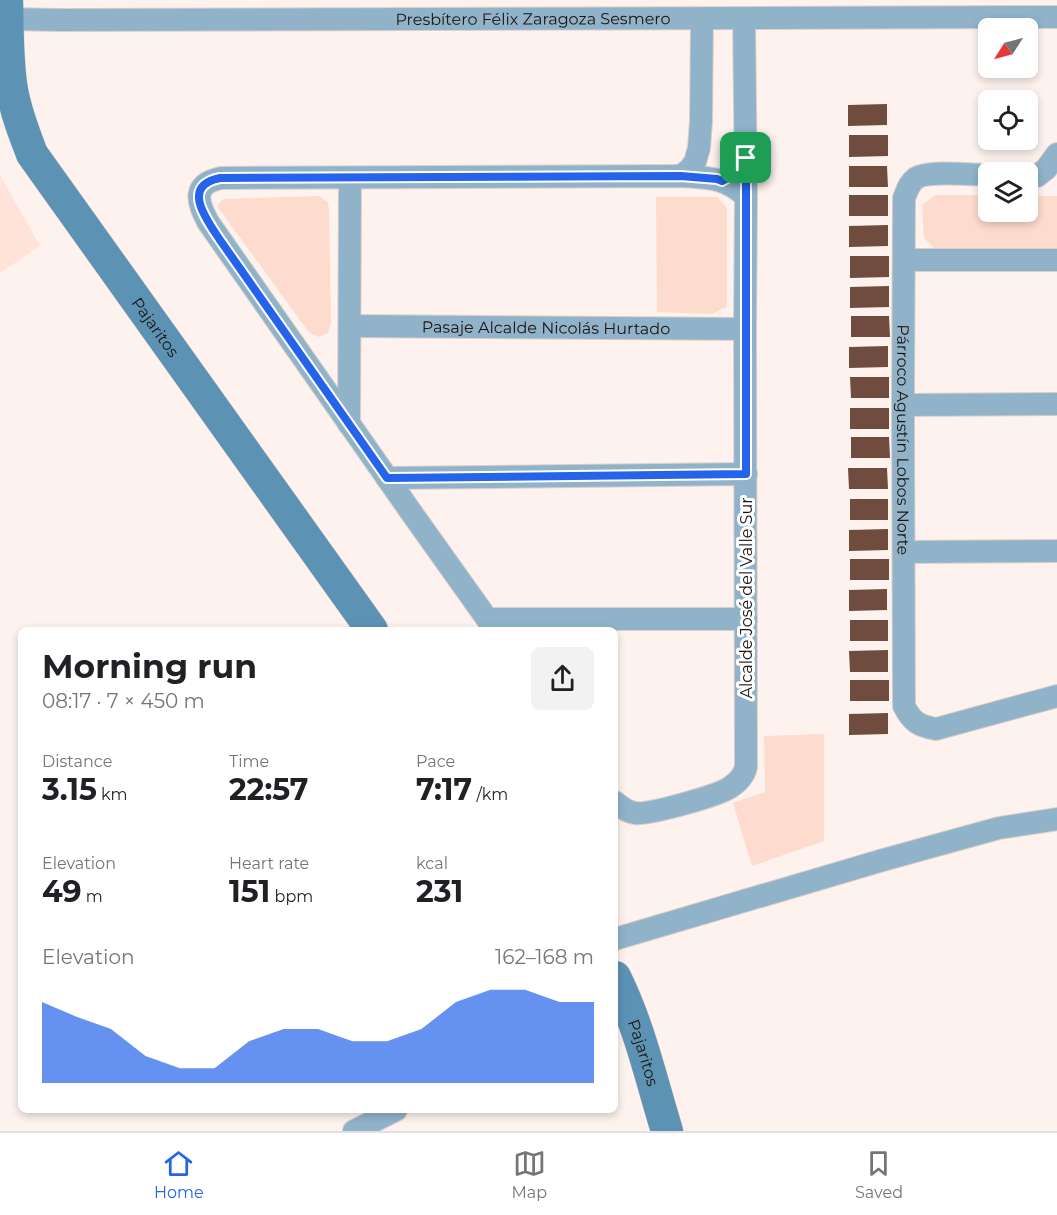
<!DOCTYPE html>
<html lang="en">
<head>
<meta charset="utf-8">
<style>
	:root { --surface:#fff; --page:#f2f2f2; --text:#202124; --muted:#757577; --line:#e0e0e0; --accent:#2563eb }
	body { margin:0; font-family:Montserrat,sans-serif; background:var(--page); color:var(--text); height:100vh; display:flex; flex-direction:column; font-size:22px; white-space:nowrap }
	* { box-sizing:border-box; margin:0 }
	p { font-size:20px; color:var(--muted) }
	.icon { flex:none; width:33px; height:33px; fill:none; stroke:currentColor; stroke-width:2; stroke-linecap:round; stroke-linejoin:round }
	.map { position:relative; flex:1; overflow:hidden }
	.drawer { position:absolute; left:18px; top:627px; width:600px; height:486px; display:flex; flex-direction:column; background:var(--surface); border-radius:9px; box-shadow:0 3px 9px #0003 }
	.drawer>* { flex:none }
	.needle { width:39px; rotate:234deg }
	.buttons { position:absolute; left:978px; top:18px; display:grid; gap:12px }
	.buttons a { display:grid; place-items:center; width:60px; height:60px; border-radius:9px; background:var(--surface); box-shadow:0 3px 9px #0003; font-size:30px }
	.pin { position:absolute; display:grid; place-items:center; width:51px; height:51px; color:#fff; margin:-26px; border-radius:12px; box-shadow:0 3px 9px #0006 }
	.round { display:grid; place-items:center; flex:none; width:63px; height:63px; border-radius:9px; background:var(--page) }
	.headline { display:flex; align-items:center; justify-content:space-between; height:102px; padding:0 24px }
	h1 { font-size:33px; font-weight:700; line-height:45px }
	.figures { display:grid; grid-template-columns:repeat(3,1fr); gap:9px; height:102px; padding:6px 24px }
	.figures div { display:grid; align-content:center }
	.figures b { font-size:30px; font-weight:700 }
	.figures small { font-size:16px; font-weight:400 }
	.figures p { font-size:16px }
	.chart { height:168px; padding:12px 24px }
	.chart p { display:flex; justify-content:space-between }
	.chart svg { width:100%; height:108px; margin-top:6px; fill:var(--accent); opacity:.7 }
	.menu { display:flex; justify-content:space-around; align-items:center; height:84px; border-top:2px solid var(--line); background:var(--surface); font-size:16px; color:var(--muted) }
	.menu a { display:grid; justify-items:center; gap:3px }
	.menu .selected { color:var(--accent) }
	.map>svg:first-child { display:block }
	.built { fill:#ffe3d8 }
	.green { fill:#fedccd }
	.building { fill:#6f4c3d }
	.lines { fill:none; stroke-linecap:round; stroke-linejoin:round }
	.street-casing { stroke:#d9ceca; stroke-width:24 }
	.secondary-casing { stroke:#d9ceca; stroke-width:33 }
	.street { stroke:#90b3ca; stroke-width:22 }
	.secondary { stroke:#5c92b4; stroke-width:32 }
	.route-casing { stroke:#fff; stroke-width:12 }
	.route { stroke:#2563eb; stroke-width:8 }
	.labels { text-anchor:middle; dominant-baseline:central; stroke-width:6; stroke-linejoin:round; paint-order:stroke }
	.street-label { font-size:16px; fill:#1c1410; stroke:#fff }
</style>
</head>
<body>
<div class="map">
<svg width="1057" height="1131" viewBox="0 0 1057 1131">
	<rect width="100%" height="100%" fill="#fdf2ee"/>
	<path class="built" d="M0,175L40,246L0,273Z"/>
	<path class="green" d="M935,195H988V212H1028V196H1057V249L934,248L924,238L922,205Z
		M318,196L328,202L329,211L331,323L328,333L319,337L312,334L308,331L217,206L223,199Z
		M656,197H717L727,208V307L712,314L657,312Z
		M824,734V841L752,866L733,803L765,792L764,736Z"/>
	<path class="building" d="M887,104V125L848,126V105Z
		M849,135H888V156L849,157Z
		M849,166H887L888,187H849Z
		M849,195H888V216H849Z
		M888,225V246L849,247V226Z
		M850,256H889V277L850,278Z
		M889,286V307L850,308V287Z
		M851,316H889L890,337H851Z
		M888,346V367L849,368V347Z
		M850,377H889V398H851Z
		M850,408H889V429H850Z
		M851,437H889L890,458H851Z
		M848,468H887L888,489H849Z
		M850,499H888V520H850Z
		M888,529V550L849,551V530Z
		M850,559H889V580H850Z
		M887,589V610L849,611V590Z
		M850,620H888V641H850Z
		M888,650V672H850L849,651Z
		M850,680H889V701H850Z
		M888,713V734L849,735V714Z"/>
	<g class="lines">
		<defs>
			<g id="street">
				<path id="s1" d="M8,19L60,20L1057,17"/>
				<path id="s2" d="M988,175C972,175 930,170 916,178C909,183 907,191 904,198L903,405L904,706C912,722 919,726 936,729L1057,696"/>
				<path d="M681,176L690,169L695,162L699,148L701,121L702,19"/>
				<path d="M1037,176L1046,169L1057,154"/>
				<path d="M904,260H1057"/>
				<path id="s3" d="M350,326L745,329"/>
				<path d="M903,405L1057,404"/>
				<path d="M349,424L350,178"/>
				<path d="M387,478L746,474"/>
				<path d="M904,552L1057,551"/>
				<path d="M488,619H746"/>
				<path d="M495,630L411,512L208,222C197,202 192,184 221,178L681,176C707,178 727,177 746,197"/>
				<path d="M615,802C621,807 627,812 635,813C649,815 716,796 729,788C737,783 744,776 746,767L745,329L746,197L744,18"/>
				<path d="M615,939L883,860L999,828L1057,819"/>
				<path d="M354,1131L396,1110"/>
			</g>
			<g id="secondary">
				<path id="s4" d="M7,0C8,30 7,61 12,90C16,113 24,133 32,154L372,630"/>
				<path id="s5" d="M615,977C639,1025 651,1079 667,1131"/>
			</g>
		</defs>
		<use href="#street" class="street-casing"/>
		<use href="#secondary" class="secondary-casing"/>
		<use href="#street" class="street"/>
		<use href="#secondary" class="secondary"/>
	</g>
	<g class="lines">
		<defs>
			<path id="route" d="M746,158V474L387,478L220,240C207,220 180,186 220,178L681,176L717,179L722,181C733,176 740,169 746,158Z"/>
		</defs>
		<use href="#route" class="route-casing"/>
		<use href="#route" class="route"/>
	</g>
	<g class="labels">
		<g class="street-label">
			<text stroke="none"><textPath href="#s1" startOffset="525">Presbítero Félix Zaragoza Sesmero</textPath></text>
			<text stroke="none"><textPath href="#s4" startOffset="370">Pajaritos</textPath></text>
			<text stroke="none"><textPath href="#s3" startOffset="196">Pasaje Alcalde Nicolás Hurtado</textPath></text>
			<text stroke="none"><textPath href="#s2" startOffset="338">Párroco Agustín Lobos Norte</textPath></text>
			<text transform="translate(746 598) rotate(-90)">Alcalde José del Valle Sur</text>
			<text stroke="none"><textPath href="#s5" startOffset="81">Pajaritos</textPath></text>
		</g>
	</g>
</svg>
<div class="buttons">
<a><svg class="needle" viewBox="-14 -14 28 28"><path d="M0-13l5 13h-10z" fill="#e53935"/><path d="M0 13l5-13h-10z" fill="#757577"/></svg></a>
<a><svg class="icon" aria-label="locate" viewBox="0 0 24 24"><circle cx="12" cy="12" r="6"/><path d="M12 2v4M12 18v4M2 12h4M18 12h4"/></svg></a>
<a><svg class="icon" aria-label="layers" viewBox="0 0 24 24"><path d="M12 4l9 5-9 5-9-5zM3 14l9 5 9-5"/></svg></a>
</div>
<div class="pin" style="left:746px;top:158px;background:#1e9e55"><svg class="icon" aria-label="arrive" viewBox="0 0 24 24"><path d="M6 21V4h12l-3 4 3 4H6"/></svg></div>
<section class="drawer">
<div class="headline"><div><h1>Morning run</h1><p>08:17 · 7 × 450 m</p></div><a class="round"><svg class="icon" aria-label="share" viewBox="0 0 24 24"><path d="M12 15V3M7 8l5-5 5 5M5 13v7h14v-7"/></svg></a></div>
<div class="figures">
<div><p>Distance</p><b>3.15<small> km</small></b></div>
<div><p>Time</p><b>22:57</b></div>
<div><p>Pace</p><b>7:17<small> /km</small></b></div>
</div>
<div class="figures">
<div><p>Elevation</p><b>49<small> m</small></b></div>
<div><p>Heart rate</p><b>151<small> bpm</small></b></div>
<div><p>kcal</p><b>231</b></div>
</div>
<div class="chart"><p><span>Elevation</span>162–168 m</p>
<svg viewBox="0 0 160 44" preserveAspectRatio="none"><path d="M0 44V11L10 17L20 22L30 33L40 38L50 38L60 27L70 22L80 22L90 27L100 27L110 22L120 11L130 6L140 6L150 11L160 11V44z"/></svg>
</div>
</section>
</div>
<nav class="menu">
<a class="selected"><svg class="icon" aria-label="home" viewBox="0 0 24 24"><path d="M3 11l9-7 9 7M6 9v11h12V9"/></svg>Home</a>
<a><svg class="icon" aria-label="map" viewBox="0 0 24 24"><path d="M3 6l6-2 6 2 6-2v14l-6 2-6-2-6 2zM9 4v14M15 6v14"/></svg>Map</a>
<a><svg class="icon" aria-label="saved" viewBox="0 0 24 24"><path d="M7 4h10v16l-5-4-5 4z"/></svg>Saved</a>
</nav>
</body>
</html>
